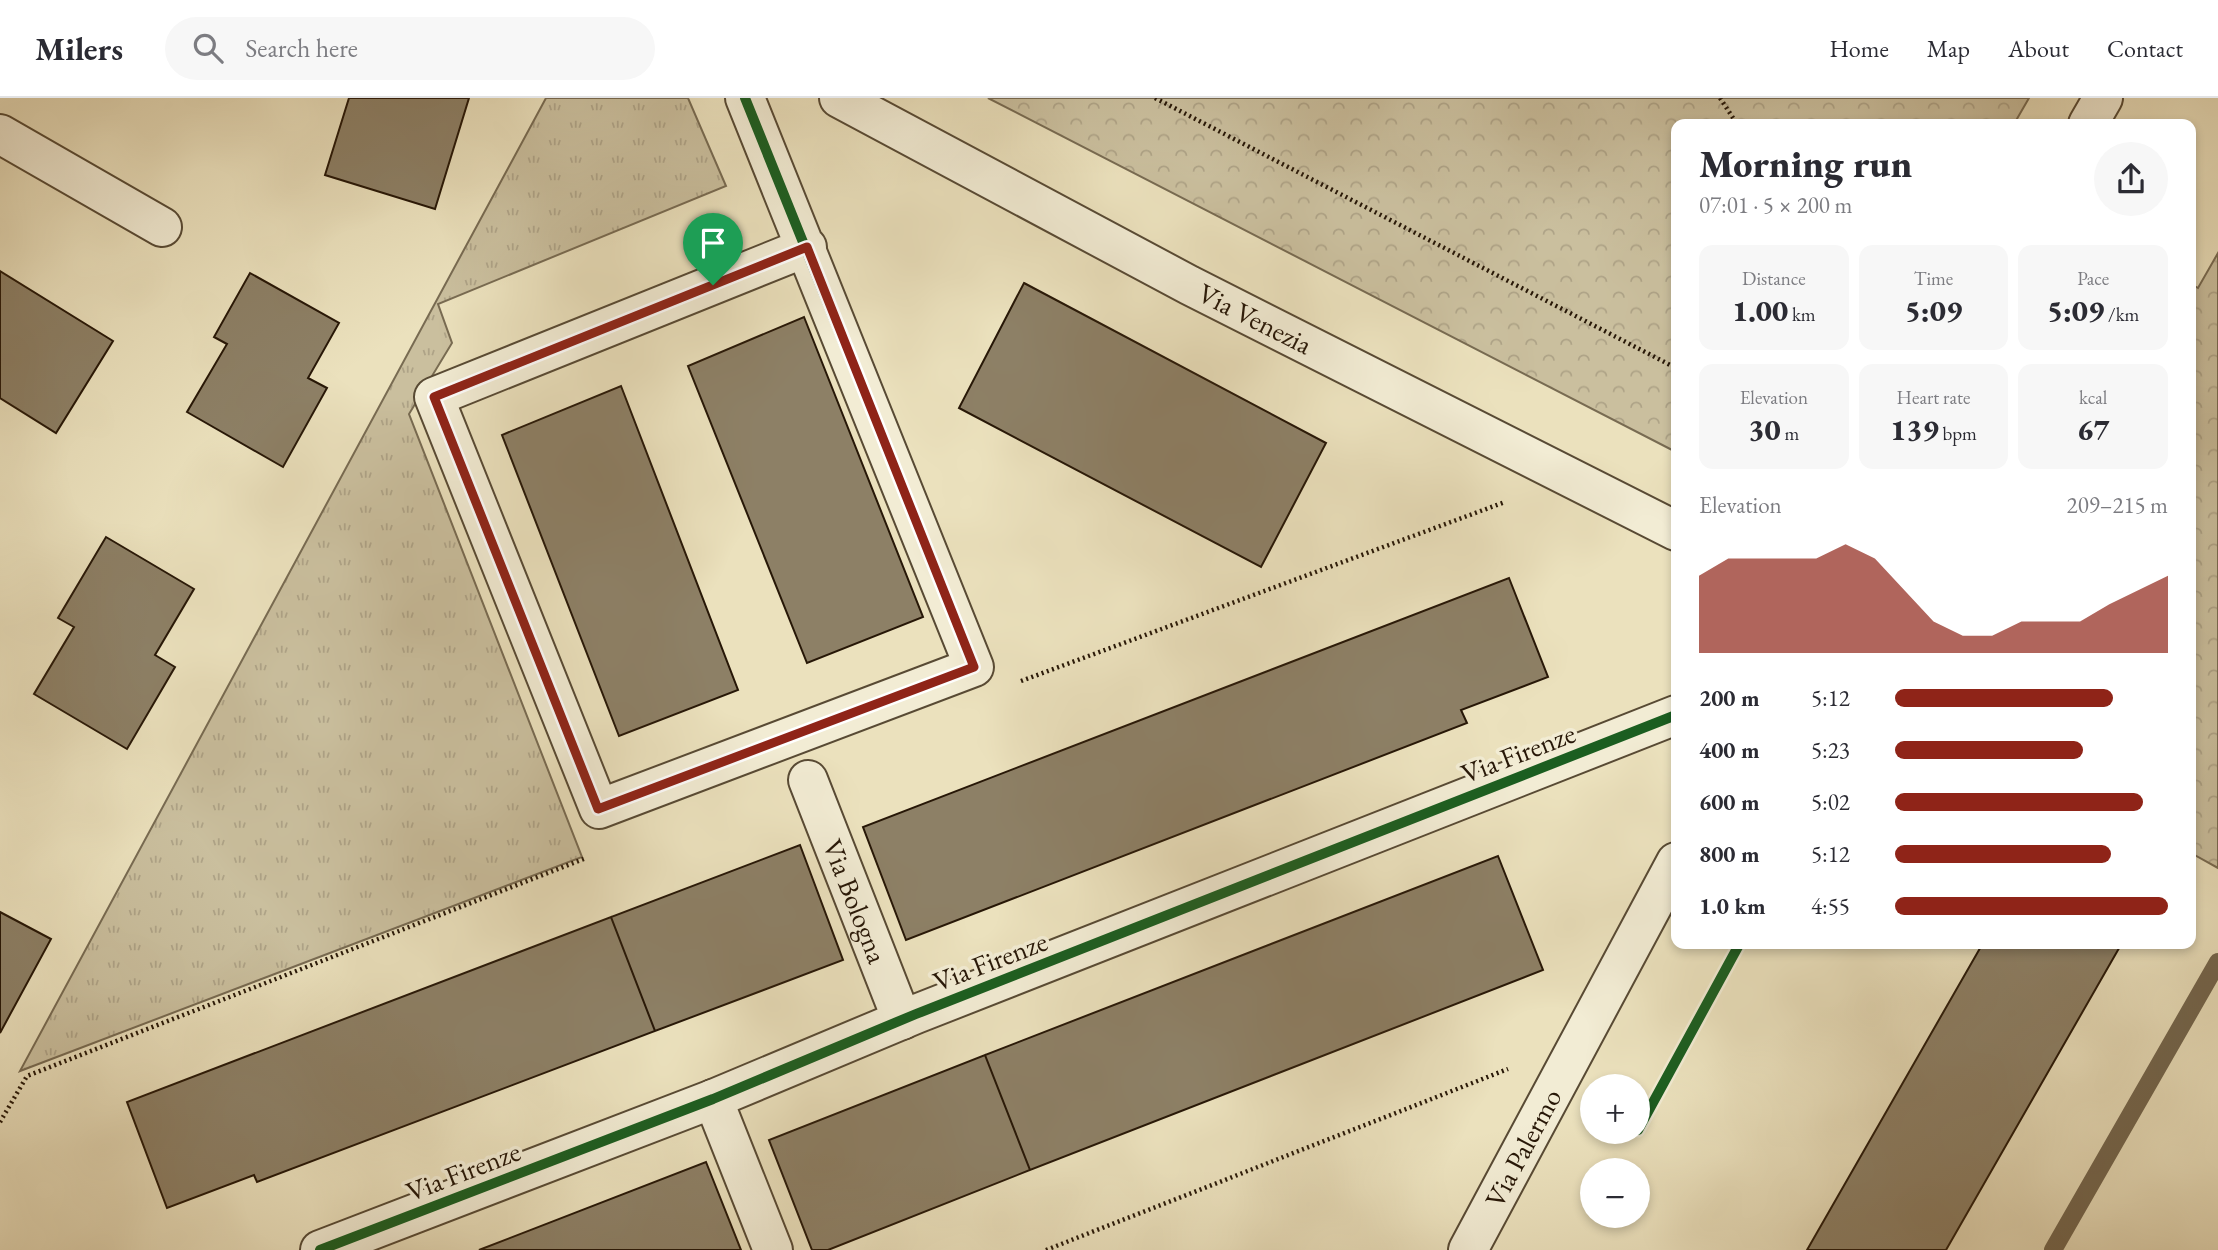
<!DOCTYPE html>
<html lang="en">
<head>
<meta charset="utf-8">
<style>
	:root { --surface:#fff; --page:#f7f7f7; --text:#2b2b33; --muted:#7c7c81; --line:#e1e1e2; --accent:#8f2418 }
	body { margin:0; font-family:"EB Garamond",serif; background:var(--page); color:var(--text); height:100vh; display:flex; flex-direction:column; font-size:26px; white-space:nowrap }
	* { box-sizing:border-box; margin:0 }
	p { font-size:23px; color:var(--muted) }
	.icon { flex:none; width:38px; height:38px; fill:none; stroke:currentColor; stroke-width:2; stroke-linecap:round; stroke-linejoin:round }
	.map { position:relative; flex:1; overflow:hidden }
	.details { position:absolute; left:1671px; top:21px; width:525px; height:830px; display:flex; flex-direction:column; background:var(--surface); border-radius:14px; box-shadow:0 4px 10px #0003 }
	.details>* { flex:none }
	.tools { position:absolute; left:1580px; top:976px; display:grid; gap:14px }
	.tools a { display:grid; place-items:center; width:70px; height:70px; border-radius:50%; background:var(--surface); box-shadow:0 4px 10px #0003; font-size:35px }
	.pin { position:absolute; display:grid; place-items:center; width:60px; height:60px; color:#fff; margin:-72px -30px; border-radius:50% 50% 50% 0; rotate:-45deg; box-shadow:0 0 7px #0007 }
	.pin .icon { rotate:45deg }
	.round { display:grid; place-items:center; flex:none; width:74px; height:74px; border-radius:37px; background:var(--page) }
	.overview { display:flex; align-items:center; justify-content:space-between; height:119px; padding:0 28px }
	h1 { font-size:38px; font-weight:800; line-height:52px }
	.metrics { display:grid; grid-template-columns:repeat(3,1fr); gap:10px; height:119px; padding:7px 28px }
	.metrics div { display:grid; align-content:center; border-radius:14px; background:var(--page); text-align:center }
	.metrics b { font-size:30px; font-weight:800 }
	.metrics small { font-size:19px; font-weight:400 }
	.metrics p { font-size:19px }
	.chart { height:196px; padding:14px 28px }
	.chart p { display:flex; justify-content:space-between }
	.chart svg { width:100%; height:126px; margin-top:7px; fill:var(--accent); opacity:.7 }
	ul { padding:0 28px; list-style:none; font-size:23px }
	li { display:grid; grid-template-columns:112px 84px 1fr; align-items:center; height:52px }
	li i { height:18px; border-radius:9px; background:var(--accent) }
	header { display:flex; align-items:center; gap:42px; box-sizing:border-box; height:98px; padding:0 35px; background:var(--surface); border-bottom:2px solid var(--line) }
	header strong { font-size:33px }
	nav { display:flex; gap:38px; margin-inline-start:auto; font-size:24px }
	.search { width:490px; height:63px; background:var(--page); display:flex; align-items:center; gap:18px; box-sizing:border-box; padding:0 24px; border-radius:38px; color:var(--muted); font-size:26px }
	.map>svg:first-child { display:block }
	.grass { fill:url(#grass-tufts); stroke:#786b52; stroke-width:2 }
	.park { fill:url(#park-crowns); stroke:#786b52; stroke-width:2 }
	.lines { fill:none; stroke-linecap:round; stroke-linejoin:round }
	.stream { stroke:#74674f; stroke-width:18 }
	.building { fill:#8d8066; stroke:#271707; stroke-width:2 }
	.minor-casing { stroke:#584a34; stroke-width:42 }
	.path { stroke:#271707; stroke-width:4.5; stroke-dasharray:2 3.5; stroke-linecap:butt }
	.minor { stroke:#f2ecd4; stroke-width:38 }
	.cycleway-casing { stroke:#f2ecd4; stroke-width:15 }
	.cycleway { stroke:#1b5e20; stroke-width:10 }
	.route-casing { stroke:#fff; stroke-width:14 }
	.route { stroke:#8f2418; stroke-width:9 }
	.labels { text-anchor:middle; dominant-baseline:central; stroke-width:7; stroke-linejoin:round; paint-order:stroke }
	.street-label { font-size:28px; fill:#271707; stroke:#f2ecd4 }
</style>
</head>
<body>
<header>
<strong>Milers</strong>
<div class="search"><svg class="icon" aria-label="search" viewBox="0 0 24 24"><circle cx="10" cy="10" r="6"/><path d="M15 15l6 6"/></svg>Search here</div>
<nav><a>Home</a><a>Map</a><a>About</a><a>Contact</a></nav>
</header>
<div class="map">
<svg width="2218" height="1152" viewBox="0 0 2218 1152">
	<defs>
		<pattern id="grass-tufts" width="24" height="20" patternUnits="userSpaceOnUse" patternTransform="scale(1.75)"><rect width="24" height="20" fill="#cabf9e"/><path d="M3 7l-1-3M5 7V3M7 7l1-3M15 17l-1-3M17 17v-4M19 17l1-3" fill="none" stroke="#aea387"/></pattern>
		<pattern id="park-crowns" width="20" height="18" patternUnits="userSpaceOnUse" patternTransform="scale(1.75)"><rect width="20" height="18" fill="#cabf9e"/><path d="M2 6a3 3 0 1 1 6 0M12 15a3 3 0 1 1 6 0" fill="none" stroke="#aea387"/></pattern>
	</defs>
	<rect width="100%" height="100%" fill="#ebe1bd"/>
	<filter id="stains"><feTurbulence type="fractalNoise" baseFrequency=".00286" numOctaves="4"/><feColorMatrix values="0 0 0 0 .2 0 0 0 0 .09 0 0 0 0 .02 0 0 0 .5 -.17"/></filter>
	<radialGradient id="worn" r=".72"><stop offset=".6" stop-color="#630" stop-opacity="0"/><stop offset="1" stop-color="#630" stop-opacity=".3"/></radialGradient>
	<path class="grass" d="M546,0H688L726,88L438,206L452,245L409,316L582,759L20,973Z"/>
	<path class="park" d="M988,0H2029L2014,26H1676V354Z
		M2218,155V770L2191,755V186L2198,190Z"/>
	<g class="lines">
		<path class="stream" d="M2053,1152L2218,864"/>
	</g>
	<path class="building" d="M349,0H469L435,111L325,77Z
		M0,173L113,243L56,335L0,300Z
		M250,175L339,225L308,280L327,290L283,369L187,314L227,246L214,239Z
		M1024,185L1326,345L1261,469L959,310Z
		M804,219L923,519L807,565L688,268Z
		M621,288L738,592L619,638L502,337Z
		M106,439L194,491L155,557L175,569L127,651L34,596L74,529L58,520Z
		M1509,480L1548,579L1461,612L1467,625L906,842L863,729Z
		M800,747L843,862L655,933L611,819Z
		M1498,758L1543,872L1030,1072L985,957Z
		M0,814L51,841L0,935Z
		M611,819L655,933L257,1084L254,1077L167,1110L127,1004Z
		M1983,845H2122L1946,1152H1807Z
		M985,957L1030,1072L828,1152H812L769,1042Z
		M706,1064L741,1152H479Z"/>
	<g class="lines">
		<defs>
			<g id="minor">
				<path d="M745,0L974,569L599,711L434,299L807,149"/>
				<path id="s1" d="M839,0L1189,187L1676,433"/>
				<path d="M2088,26L2103,0"/>
				<path d="M0,36L162,129"/>
				<path id="s2" d="M808,682L902,922"/>
				<path d="M713,1001L773,1152"/>
				<path d="M320,1152L713,1001L916,916L1676,617"/>
				<path id="s3" d="M1468,1152L1676,764"/>
			</g>
		</defs>
		<use href="#minor" class="minor-casing"/>
		<path class="path" d="M1155,0L1676,270
			M1720,0L1737,26
			M1021,583L1505,404
			M0,1024L27,978L586,760
			M1046,1152L1508,971"/>
		<use href="#minor" class="minor"/>
		<defs>
			<path id="cycleway" d="M745,0L974,569L599,711L434,299L807,149
				M1638,1032L1740,845
				M320,1152L713,1001L916,916L1676,617"/>
		</defs>
		<use href="#cycleway" class="cycleway-casing"/>
		<use href="#cycleway" class="cycleway"/>
	</g>
	<g class="lines">
		<defs>
			<path id="route" d="M807,149L974,569L598,711L434,299Z"/>
		</defs>
		<use href="#route" class="route-casing"/>
		<use href="#route" class="route"/>
	</g>
	<g class="labels">
		<g class="street-label">
			<text stroke="none"><textPath href="#s1" startOffset="471">Via Venezia</textPath></text>
			<text transform="translate(1518 655) rotate(-21)">Via Firenze</text>
			<text stroke="none"><textPath href="#s2" startOffset="130">Via Bologna</textPath></text>
			<text transform="translate(990 863) rotate(-21)">Via Firenze</text>
			<text stroke="none"><textPath href="#s3" startOffset="116">Via Palermo</textPath></text>
			<text transform="translate(463 1073) rotate(-21)">Via Firenze</text>
		</g>
	</g>
	<rect width="100%" height="100%" filter="url(#stains)"/>
	<rect width="100%" height="100%" fill="url(#worn)"/>
</svg>
<div class="tools">
<a>+</a>
<a>−</a>
</div>
<div class="pin" style="left:713px;top:187px;background:#1e9e55"><svg class="icon" aria-label="arrive" viewBox="0 0 24 24"><path d="M6 21V4h12l-3 4 3 4H6"/></svg></div>
<section class="details">
<div class="overview"><div><h1>Morning run</h1><p>07:01 · 5 × 200 m</p></div><a class="round"><svg class="icon" aria-label="share" viewBox="0 0 24 24"><path d="M12 15V3M7 8l5-5 5 5M5 13v7h14v-7"/></svg></a></div>
<div class="metrics">
<div><p>Distance</p><b>1.00<small> km</small></b></div>
<div><p>Time</p><b>5:09</b></div>
<div><p>Pace</p><b>5:09<small> /km</small></b></div>
</div>
<div class="metrics">
<div><p>Elevation</p><b>30<small> m</small></b></div>
<div><p>Heart rate</p><b>139<small> bpm</small></b></div>
<div><p>kcal</p><b>67</b></div>
</div>
<div class="chart"><p><span>Elevation</span>209–215 m</p>
<svg viewBox="0 0 160 44" preserveAspectRatio="none"><path d="M0 44V17L10 11L20 11L30 11L40 11L50 6L60 11L70 22L80 33L90 38L100 38L110 33L120 33L130 33L140 27L150 22L160 17V44z"/></svg>
</div>
<ul>
<li><b>200 m</b>5:12<i style="width:80%"></i></li>
<li><b>400 m</b>5:23<i style="width:69%"></i></li>
<li><b>600 m</b>5:02<i style="width:91%"></i></li>
<li><b>800 m</b>5:12<i style="width:79%"></i></li>
<li><b>1.0 km</b>4:55<i style="width:100%"></i></li>
</ul>
</section>
</div>
</body>
</html>
